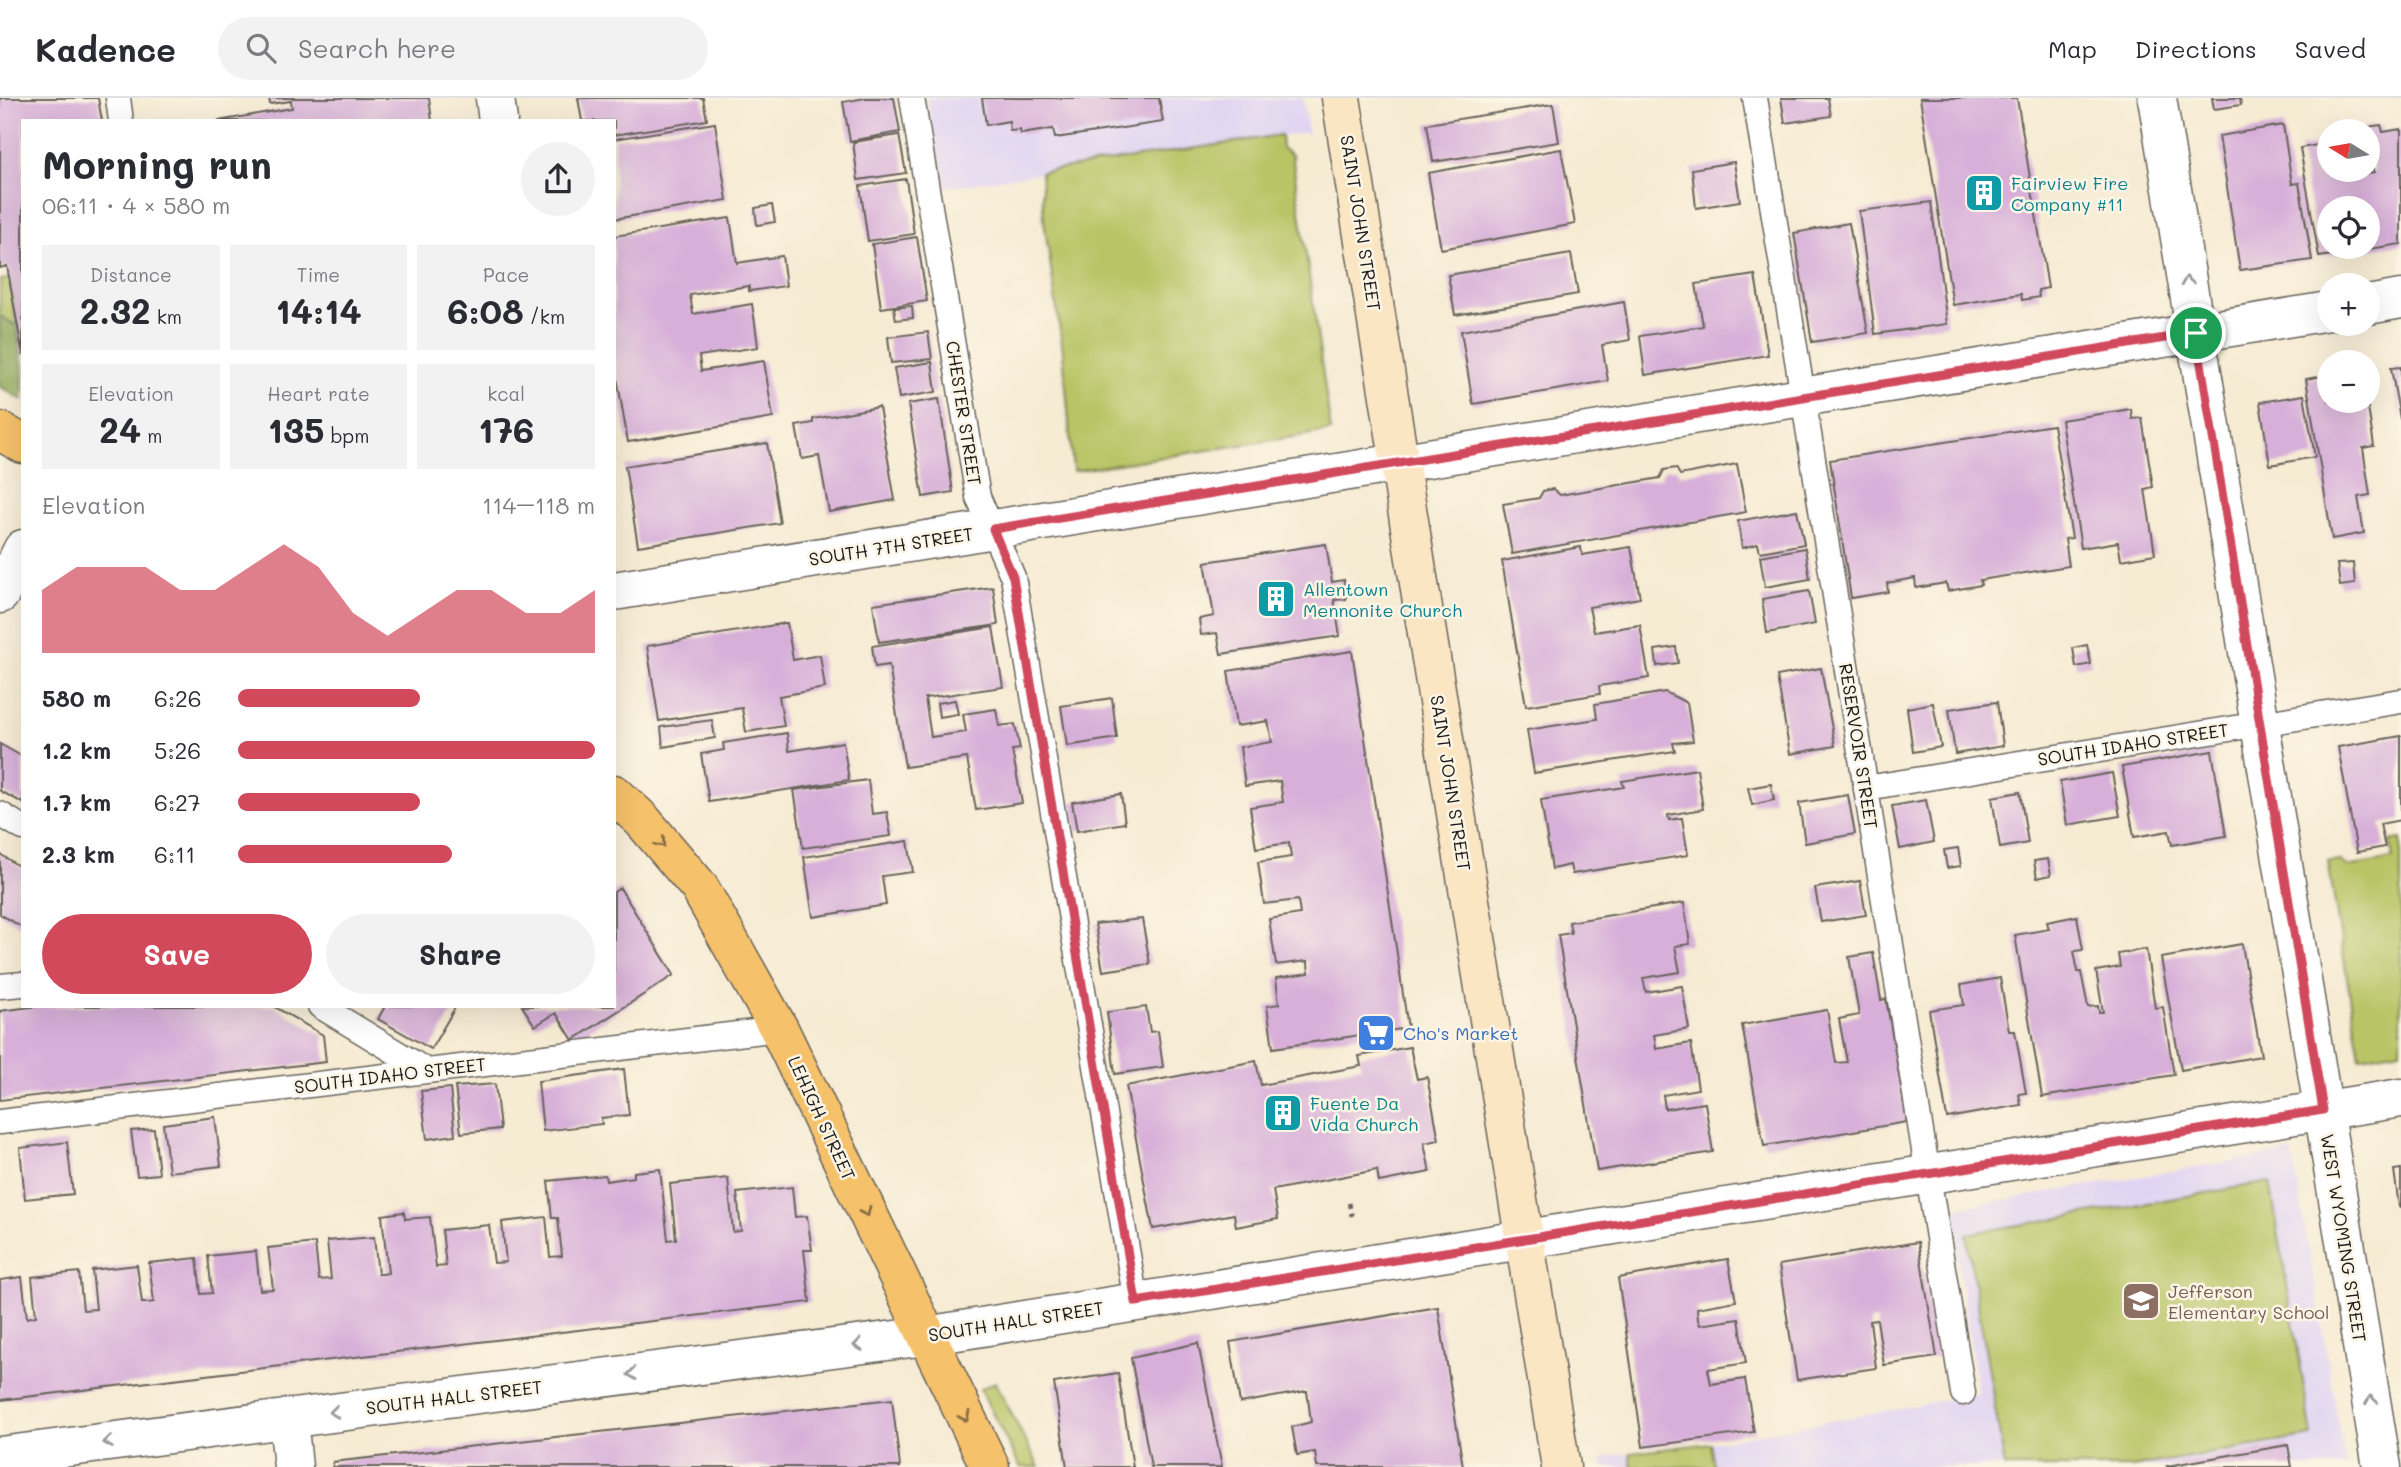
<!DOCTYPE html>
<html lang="en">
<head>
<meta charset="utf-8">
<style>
	:root { --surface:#fff; --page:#f2f2f3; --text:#2b2b33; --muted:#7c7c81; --line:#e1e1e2; --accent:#d1495b }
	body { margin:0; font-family:Mali,sans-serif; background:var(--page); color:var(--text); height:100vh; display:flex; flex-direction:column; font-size:26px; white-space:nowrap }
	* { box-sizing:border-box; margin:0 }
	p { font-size:23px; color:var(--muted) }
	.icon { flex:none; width:38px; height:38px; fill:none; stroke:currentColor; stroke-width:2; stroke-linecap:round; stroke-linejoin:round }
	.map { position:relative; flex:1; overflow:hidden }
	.drawer { position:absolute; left:21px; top:21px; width:595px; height:889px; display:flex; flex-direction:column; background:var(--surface); border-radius:0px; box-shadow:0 7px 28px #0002 }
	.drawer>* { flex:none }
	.needle { width:46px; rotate:281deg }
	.controls { position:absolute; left:2317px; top:21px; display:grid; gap:14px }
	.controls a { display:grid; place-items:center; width:63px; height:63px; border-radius:50%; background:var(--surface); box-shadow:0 7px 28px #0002; font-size:35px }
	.pin { position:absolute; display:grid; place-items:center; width:60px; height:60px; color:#fff; margin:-30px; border:4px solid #fff; border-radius:50%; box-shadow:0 2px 7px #0007 }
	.round { display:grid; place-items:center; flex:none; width:74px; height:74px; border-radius:37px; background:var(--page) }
	.summary { display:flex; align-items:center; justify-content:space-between; height:119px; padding:0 21px }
	h1 { font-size:38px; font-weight:800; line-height:52px }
	.metrics { display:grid; grid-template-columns:repeat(3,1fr); gap:10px; height:119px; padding:7px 21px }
	.metrics div { display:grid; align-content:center; border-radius:0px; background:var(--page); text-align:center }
	.metrics b { font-size:35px; font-weight:800 }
	.metrics small { font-size:19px; font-weight:400 }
	.metrics p { font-size:19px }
	.chart { height:196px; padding:14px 21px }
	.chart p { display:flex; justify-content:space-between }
	.chart svg { width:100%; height:126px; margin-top:7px; fill:var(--accent); opacity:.7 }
	.primary-button { display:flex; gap:14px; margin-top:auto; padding:14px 21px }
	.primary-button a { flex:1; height:80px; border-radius:42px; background:var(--accent); color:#fff; font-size:28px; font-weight:800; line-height:80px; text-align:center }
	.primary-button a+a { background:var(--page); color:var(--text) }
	ul { padding:0 21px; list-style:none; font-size:23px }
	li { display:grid; grid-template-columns:112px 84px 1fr; align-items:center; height:52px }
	li i { height:18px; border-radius:9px; background:var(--accent) }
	header { display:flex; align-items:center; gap:42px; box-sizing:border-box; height:98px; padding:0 35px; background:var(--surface); border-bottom:2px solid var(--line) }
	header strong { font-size:33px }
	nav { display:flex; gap:38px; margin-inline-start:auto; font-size:24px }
	.search { width:490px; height:63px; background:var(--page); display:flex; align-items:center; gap:18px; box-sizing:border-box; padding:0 24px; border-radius:38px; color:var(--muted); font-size:26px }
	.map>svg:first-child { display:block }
	.built { fill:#e1d4f3 }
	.green { fill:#b9c466; stroke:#6a7041; stroke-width:2 }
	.forest { fill:#92aa5b; stroke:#57633c; stroke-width:2 }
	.building { fill:#d7afd9; fill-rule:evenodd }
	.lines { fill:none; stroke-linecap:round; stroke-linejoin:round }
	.lane-casing { stroke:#68645c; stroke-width:27 }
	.street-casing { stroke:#68645c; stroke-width:41 }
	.secondary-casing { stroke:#68645c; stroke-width:41 }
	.primary-casing { stroke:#68645c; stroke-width:41 }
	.path { stroke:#68645c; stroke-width:4.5; stroke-dasharray:5 5; stroke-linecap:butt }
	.lane { stroke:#fff; stroke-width:24 }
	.street { stroke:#fff; stroke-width:38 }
	.secondary { stroke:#fbe6c4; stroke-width:38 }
	.primary { stroke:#f5c16b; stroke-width:38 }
	.oneway { stroke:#999 }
	.oneway2 { stroke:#886e44 }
	.route-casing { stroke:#fff; stroke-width:14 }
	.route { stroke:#d1495b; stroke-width:9 }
	.labels { text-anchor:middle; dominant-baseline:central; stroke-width:5; stroke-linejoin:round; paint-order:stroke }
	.culture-label { font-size:18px; fill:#0d838f; stroke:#fcf5e5; text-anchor:start }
	.street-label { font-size:18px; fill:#1c1c1c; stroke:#fcf5e5 }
	.shop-label { font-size:18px; fill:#366cbe; stroke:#fcf5e5; text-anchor:start }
	.education-label { font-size:18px; fill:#785e54; stroke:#fcf5e5; text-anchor:start }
</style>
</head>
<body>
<header>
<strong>Kadence</strong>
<div class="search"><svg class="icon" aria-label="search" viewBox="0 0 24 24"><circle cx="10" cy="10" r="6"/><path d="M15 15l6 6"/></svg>Search here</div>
<nav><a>Map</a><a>Directions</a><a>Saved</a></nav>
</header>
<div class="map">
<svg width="2401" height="1369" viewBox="0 0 2401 1369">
	<rect width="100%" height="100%" fill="#fcf5e5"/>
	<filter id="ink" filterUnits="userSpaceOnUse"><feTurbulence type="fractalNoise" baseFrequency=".0143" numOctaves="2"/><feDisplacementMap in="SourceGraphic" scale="14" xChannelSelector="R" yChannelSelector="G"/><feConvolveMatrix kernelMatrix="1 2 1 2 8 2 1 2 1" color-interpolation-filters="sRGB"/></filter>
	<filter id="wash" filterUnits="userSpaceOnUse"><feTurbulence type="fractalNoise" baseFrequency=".00686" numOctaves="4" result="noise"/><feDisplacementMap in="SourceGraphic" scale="28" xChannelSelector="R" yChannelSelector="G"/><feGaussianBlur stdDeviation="1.57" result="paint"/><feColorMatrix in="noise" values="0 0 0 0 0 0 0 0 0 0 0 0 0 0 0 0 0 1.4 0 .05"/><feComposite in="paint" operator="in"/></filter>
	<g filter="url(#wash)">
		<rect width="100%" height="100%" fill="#f6ebd3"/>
		<path class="built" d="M927,0H1303L1308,34L942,90Z
			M2292,1053L2346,1369H1603L1602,1359L1710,1345L1978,1296L1950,1111Z"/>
		<path class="green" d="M1281,37L1282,50L1292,57L1331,333L1073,373L1063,253L1044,123L1041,74Z
			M10,181L17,228L0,218V182Z
			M2401,741V952L2360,959L2328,763H2341L2347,769L2393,761L2390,743Z
			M2270,1084L2312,1338L2131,1369H2005L1966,1136Z
			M995,1284L1039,1369H1020L980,1291Z
			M1710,1345L1714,1369H1632L1630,1355Z"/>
		<path class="forest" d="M0,218L17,228L23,269V302L0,289Z"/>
		<g id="blocks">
			<path class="building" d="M0,0H98L102,23H23V258L7,168L0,170Z
				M269,0H429L432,23H218L292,10L291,3L270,6Z
				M578,0H703L707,22L614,37V23H582Z
				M865,0H894L900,34L850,43L843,4Z
				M982,0H1159L1163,24L1055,40L1053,31L1021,36L1020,32L1010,33L1009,23L986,27Z
				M1781,0H1828L1831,18L1785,25Z
				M1920,0H2017L2048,190L2038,192L2039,199L2022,202L2021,196L1953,207Z
				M2212,0H2240L2241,7L2214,11Z
				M1553,6L1559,44L1433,64L1427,26Z
				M715,25L727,102L614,121V41Z
				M2283,27L2292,86L2299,85L2312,162L2240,172L2219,38Z
				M2381,27L2383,34L2401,31V146L2319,159L2300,50L2329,45V72H2362L2363,76L2374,74L2366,29ZM2329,110H2368V149H2329Z
				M899,37L906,75L858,82L853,44Z
				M1561,51L1575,126L1441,151L1428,75Z
				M1734,64L1740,103L1696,110L1692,71Z
				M906,81L914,136L868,143L860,88Z
				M1931,104L1947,226L1875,236L1859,113Z
				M772,107L775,124L757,127L755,110Z
				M730,120L737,165L782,158L786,188L749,193V188L690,197L693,216L752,206L755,225L758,249L699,258L701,273L764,263L773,320L628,344L614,262V138Z
				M1849,125L1868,235L1812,244L1794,135Z
				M917,139L927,203L881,210L872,146Z
				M1571,156L1578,196L1455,217L1448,177Z
				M1755,177L1768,257L1645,277L1640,238L1703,228L1696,186Z
				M1624,204L1630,242L1602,247L1608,283L1473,306L1461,233Z
				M912,208L913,220L896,222L894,210Z
				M928,234L932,261L891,265L888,239Z
				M932,264L936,294L899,300L894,270Z
				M2401,269V321H2400L2391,270Z
				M2329,277V303H2367L2374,348L2363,350L2370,397L2358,399L2364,435L2332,441L2306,281Z
				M2304,297L2315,359L2270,367L2260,304Z
				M939,301L953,394L923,399L908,306Z
				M879,309L895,402L829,414L819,358L802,361L796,328L813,325V321Z
				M2131,311L2132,321L2142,320L2153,389L2145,391L2155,456L2121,462L2118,444L2081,450L2061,322Z
				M2053,327L2072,440L2065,441L2069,468L1980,482L1981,487L1948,493L1946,485L1916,490L1915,480L1887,485L1888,494L1851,500L1830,362Z
				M767,345L780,425L638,448L625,368Z
				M1737,366L1746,414L1512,456L1503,406L1539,400L1543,393L1553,391L1560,397L1660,380L1664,372L1676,370L1680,377Z
				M1797,412L1804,446L1760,454L1758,446L1742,450L1738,423Z
				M1326,446L1332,484L1344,482L1345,491L1346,501L1334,502L1340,538L1221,556L1217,535L1201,537L1199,521L1214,518L1205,464Z
				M1581,449L1582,457L1631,449L1640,500L1589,509L1594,534L1640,527L1649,580L1599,588L1600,596L1526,608L1502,463Z
				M1805,450L1810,481L1765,489L1760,458Z
				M2353,465L2355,486L2340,488L2337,466Z
				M993,489L998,527L879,544L873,506Z
				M1809,493L1815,526L1767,535L1762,501Z
				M787,525L793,562L820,557L825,590L779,598L784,628L746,634L742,610L659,623L647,548Z
				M993,529L1003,589L925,600L931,639L966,634L963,616L996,611L999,628L1015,626L1020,651L1012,652L1022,705L976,712L967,660L905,669L889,567L875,569L872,548Z
				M2087,547L2091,566L2076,569L2073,550Z
				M1676,549L1678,565L1657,568L1655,552Z
				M1352,553L1408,930L1273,950L1267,908L1279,906L1276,880L1309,875L1308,865V863L1276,867L1269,821L1300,816L1298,802L1264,806L1258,764L1291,759L1289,745L1256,750L1250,709L1283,704L1280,683L1245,688L1240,649L1272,644L1268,623L1236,628L1228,573Z
				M1821,570L1835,648L1790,656L1777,578Z
				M1665,594L1687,605L1693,643L1673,645L1675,653L1534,675L1527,632L1597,621L1595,606Z
				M1112,600L1117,640L1067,648L1061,608Z
				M955,602L958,616L939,619L937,605Z
				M1997,604L2003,648L1955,656L1949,611Z
				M1933,605L1941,649L1913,654L1907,610Z
				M712,622L715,640L663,649L661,629Z
				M787,635L789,653L843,644L849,682L709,704L701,656L724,652L723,645Z
				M2401,638V722L2380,726L2385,749L2357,754L2338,649Z
				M0,646L23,659V705L0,693Z
				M2212,653L2226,738L2172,747L2169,733L2134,739L2122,669Z
				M1697,671L1703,711L1668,717L1669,722L1682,720L1688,757L1572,776L1570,767L1552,771L1541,702L1624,689L1622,683Z
				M2112,675L2120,718L2067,727L2060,684Z
				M868,682L872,716L887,714L891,738L803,750L794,692Z
				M1771,686L1774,702L1752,707L1748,690Z
				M2020,694L2028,745L2000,750L1992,699Z
				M1121,696L1125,725L1077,733L1072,704Z
				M1848,697L1855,736L1805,745L1799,705Z
				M1926,702L1934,744L1900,751L1892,708Z
				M908,743L913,774L882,778L886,807L813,819L804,759Z
				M1958,750L1961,768L1947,770L1944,752Z
				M0,756L23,771V830L0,816Z
				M2048,761L2051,777L2037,780L2034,763Z
				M1860,783L1866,817L1821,824L1815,790Z
				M620,790L674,877L573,942L556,915L535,928L522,908H614V794Z
				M1684,805L1690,846L1675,848L1680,874L1643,880L1646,894L1682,888L1689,931L1654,937L1655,942L1656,951L1691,945L1698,991L1663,997L1665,1011L1705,1005L1713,1054L1597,1073L1558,837L1571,835L1569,824Z
				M2077,818L2083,852L2074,853L2078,874H2081L2088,909L2098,908L2099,914H2103L2096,873L2120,869L2118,856L2146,851L2155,910L2163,909L2174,977L2042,999L2015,837L2049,831L2047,824Z
				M1142,821L1150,866L1103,873L1095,826Z
				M2242,846L2261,958L2181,972L2161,860Z
				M1873,855L1881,902L1886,901L1907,1024L1764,1048L1742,927L1827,912L1836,965L1847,964L1839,921L1859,917L1849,859Z
				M2000,880L2009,933H2015L2026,995L2019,996L2021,1007L1947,1020L1929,912L1964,907L1961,887Z
				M39,908H273L323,937L326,964L0,1002V913Z
				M385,908H456L431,951L378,921Z
				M1146,909L1150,934L1158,933L1163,969L1115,976L1107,914Z
				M1410,949L1417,981L1427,979L1439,1042L1424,1045L1430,1074L1379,1084L1377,1072L1273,1092L1278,1121L1236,1129L1234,1116L1153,1131L1126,988L1256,963L1261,987L1361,968L1359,958Z
				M624,971L629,1017L601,1020L602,1026L543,1033L538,983Z
				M495,986L500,1031L461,1035L455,989Z
				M450,990L455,1037L427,1041L421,993Z
				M215,1019L221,1068L169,1074L163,1026Z
				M154,1031L159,1076L137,1078L131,1033Z
				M67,1044L73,1096L25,1101L20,1050Z
				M660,1071L668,1142L676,1141L670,1086L728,1080L733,1134L741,1133L737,1095L792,1089L795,1119L807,1118L812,1152H804L810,1204L0,1302V1182L22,1179L27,1220L36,1218L32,1179L79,1174L83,1212L96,1211L92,1172L137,1167L142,1205H148L154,1204L149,1165L197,1160L201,1196L212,1195L208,1158L256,1153L260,1192L273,1191L268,1150L315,1145L319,1182L331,1181L327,1143L374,1139L378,1176H382L388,1175L382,1117L404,1114L405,1121L430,1119L436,1169L446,1168L442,1132L489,1127L494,1165L506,1164L502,1124L546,1119L550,1159L562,1158L558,1120H552L548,1083L605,1077L606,1083L634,1079V1074Z
				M2401,1071V1109H2399L2394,1072Z
				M1918,1144L1937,1259L1884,1267L1877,1222L1870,1223L1876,1270L1797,1282L1779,1167Z
				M1728,1161L1736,1203L1697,1210L1698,1222L1700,1227L1739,1221L1746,1265L1708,1271L1711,1286L1745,1281L1754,1334L1643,1349L1618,1180Z
				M1438,1209L1463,1369H1317L1315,1354L1297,1357L1292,1329L1311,1324L1307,1293L1240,1305L1230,1244Z
				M1198,1245L1222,1369H1151L1131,1260Z
				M1118,1275L1133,1369H1067L1054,1285Z
				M892,1301L900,1369H333V1364Z
				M2288,1347L2292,1369H2168L2167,1368Z"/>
		</g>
	</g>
	<g filter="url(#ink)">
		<use href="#blocks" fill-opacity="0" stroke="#68645c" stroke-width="2"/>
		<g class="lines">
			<defs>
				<path id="lane" d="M118,0L121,23
					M912,0L978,399L1013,479L1136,1204
					M1755,0L1963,1295
					M1866,690L2401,603
					M0,716L23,730
					M0,888L23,886
					M320,908L427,973
					M0,1024L779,931"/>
				<path id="street" d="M495,0L498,23
					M2157,0L2382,1369
					M2368,207L2401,201
					M614,493L2329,213
					M0,496L23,451
					M288,1320L293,1369
					M0,1358L926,1238L2401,1000"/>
				<path id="secondary" d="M1341,0L1561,1369"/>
				<path id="primary" d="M0,333L23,346
					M614,696L642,722L699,789L779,931L990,1369"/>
			</defs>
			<use href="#lane" class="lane-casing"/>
			<use href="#street" class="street-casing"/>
			<use href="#secondary" class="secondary-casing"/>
			<use href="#primary" class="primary-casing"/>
			<path class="path" d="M1349,1105L1352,1118"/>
			<use href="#lane" class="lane"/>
			<use href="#street" class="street"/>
			<use href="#secondary" class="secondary"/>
			<use href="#primary" class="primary"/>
		</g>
		<defs><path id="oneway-chevron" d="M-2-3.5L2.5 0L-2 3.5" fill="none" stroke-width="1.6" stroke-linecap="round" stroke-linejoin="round" transform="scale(1.75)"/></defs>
		<g class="oneway">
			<use href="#oneway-chevron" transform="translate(2187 183) rotate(-99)"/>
			<use href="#oneway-chevron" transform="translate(858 1247) rotate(173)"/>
			<use href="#oneway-chevron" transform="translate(632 1276) rotate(173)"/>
			<use href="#oneway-chevron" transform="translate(2371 1302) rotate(-99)"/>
			<use href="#oneway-chevron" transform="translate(334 1314) rotate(173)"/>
			<use href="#oneway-chevron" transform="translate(108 1344) rotate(173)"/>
		</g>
		<g class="oneway2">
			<use href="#oneway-chevron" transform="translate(661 745) rotate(50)"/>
			<use href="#oneway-chevron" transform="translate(866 1114) rotate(65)"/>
			<use href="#oneway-chevron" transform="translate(965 1319) rotate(64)"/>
		</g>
	</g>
	<g class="lines" filter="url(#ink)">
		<defs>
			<path id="route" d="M2196,235L2323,1012L1136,1204L1013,479L993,431Z"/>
		</defs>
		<use href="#route" class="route-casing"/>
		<use href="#route" class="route"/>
	</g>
	<defs>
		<symbol id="building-square" viewBox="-11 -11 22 22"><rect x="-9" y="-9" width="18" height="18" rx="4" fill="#0f9aa8" stroke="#fcf5e5"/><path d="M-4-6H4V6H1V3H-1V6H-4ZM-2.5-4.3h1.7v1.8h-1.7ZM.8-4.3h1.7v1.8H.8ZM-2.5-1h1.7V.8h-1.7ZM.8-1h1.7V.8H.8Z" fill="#fff"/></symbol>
		<symbol id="supermarket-square" viewBox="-11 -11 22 22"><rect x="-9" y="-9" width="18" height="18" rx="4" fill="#3f7fe0" stroke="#fcf5e5"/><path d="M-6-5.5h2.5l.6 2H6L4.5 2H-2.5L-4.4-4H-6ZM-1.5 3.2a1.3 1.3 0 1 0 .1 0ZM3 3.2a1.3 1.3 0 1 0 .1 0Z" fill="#fff"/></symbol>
		<symbol id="school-square" viewBox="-11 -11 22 22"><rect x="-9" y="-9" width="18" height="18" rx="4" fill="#8d6e63" stroke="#fcf5e5"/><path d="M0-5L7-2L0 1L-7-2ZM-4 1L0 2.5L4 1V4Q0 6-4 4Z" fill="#fff"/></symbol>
	</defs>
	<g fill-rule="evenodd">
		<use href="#building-square" x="1962" y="73" width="44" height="44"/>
		<use href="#building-square" x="1254" y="479" width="44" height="44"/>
		<use href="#supermarket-square" x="1354" y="913" width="44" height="44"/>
		<use href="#building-square" x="1261" y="993" width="44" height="44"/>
		<use href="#school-square" x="2119" y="1181" width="44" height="44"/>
	</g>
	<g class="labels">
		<g class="culture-label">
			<text x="2011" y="85">Fairview Fire<tspan x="2011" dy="21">Company #11</tspan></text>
			<text x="1303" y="491">Allentown<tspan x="1303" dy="21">Mennonite Church</tspan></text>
			<text x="1310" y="1005">Fuente Da<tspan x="1310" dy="21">Vida Church</tspan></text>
		</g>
		<g class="street-label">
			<text transform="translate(1361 125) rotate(81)">SAINT JOHN STREET</text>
			<text transform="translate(964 315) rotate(81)">CHESTER STREET</text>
			<text transform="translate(891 448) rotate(-9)">SOUTH 7TH STREET</text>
			<text transform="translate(2133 646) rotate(-9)">SOUTH IDAHO STREET</text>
			<text transform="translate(1859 648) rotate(81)">RESERVOIR STREET</text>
			<text transform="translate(1451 685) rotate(81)">SAINT JOHN STREET</text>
			<text transform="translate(390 977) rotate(-7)">SOUTH IDAHO STREET</text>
			<text transform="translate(822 1020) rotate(65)">LEHIGH STREET</text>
			<text transform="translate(2344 1140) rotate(81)">WEST WYOMING STREET</text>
			<text transform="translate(1016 1223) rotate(-9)">SOUTH HALL STREET</text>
			<text transform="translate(454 1299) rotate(-7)">SOUTH HALL STREET</text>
		</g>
		<g class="shop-label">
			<text x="1403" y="935">Cho's Market</text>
		</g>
		<g class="education-label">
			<text x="2168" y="1193">Jefferson<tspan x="2168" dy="21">Elementary School</tspan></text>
		</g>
	</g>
</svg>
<div class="controls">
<a><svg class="needle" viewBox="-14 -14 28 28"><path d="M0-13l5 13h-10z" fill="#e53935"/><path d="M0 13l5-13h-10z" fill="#7c7c81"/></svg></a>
<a><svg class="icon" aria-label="locate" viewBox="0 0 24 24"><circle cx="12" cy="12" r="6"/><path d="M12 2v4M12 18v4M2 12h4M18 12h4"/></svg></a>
<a>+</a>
<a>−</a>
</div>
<div class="pin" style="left:2196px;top:235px;background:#1e9e55"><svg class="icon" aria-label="arrive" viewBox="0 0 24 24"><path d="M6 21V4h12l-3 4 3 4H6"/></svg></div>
<section class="drawer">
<div class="summary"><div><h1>Morning run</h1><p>06:11 · 4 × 580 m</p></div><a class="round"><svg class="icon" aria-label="share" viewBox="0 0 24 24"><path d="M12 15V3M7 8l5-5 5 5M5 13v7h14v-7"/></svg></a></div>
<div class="metrics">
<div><p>Distance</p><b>2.32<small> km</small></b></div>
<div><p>Time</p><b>14:14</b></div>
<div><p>Pace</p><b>6:08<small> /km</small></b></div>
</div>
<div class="metrics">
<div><p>Elevation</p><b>24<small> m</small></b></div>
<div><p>Heart rate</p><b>135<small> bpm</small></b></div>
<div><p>kcal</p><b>176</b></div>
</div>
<div class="chart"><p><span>Elevation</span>114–118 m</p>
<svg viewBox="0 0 160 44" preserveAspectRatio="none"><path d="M0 44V22L10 14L20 14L30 14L40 22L50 22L60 14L70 6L80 14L90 30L100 38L110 30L120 22L130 22L140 30L150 30L160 22V44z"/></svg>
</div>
<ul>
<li><b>580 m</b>6:26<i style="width:51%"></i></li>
<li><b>1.2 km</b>5:26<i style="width:100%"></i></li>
<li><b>1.7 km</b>6:27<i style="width:51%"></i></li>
<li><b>2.3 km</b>6:11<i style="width:60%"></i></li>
</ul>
<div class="primary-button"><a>Save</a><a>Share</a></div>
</section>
</div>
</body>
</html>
